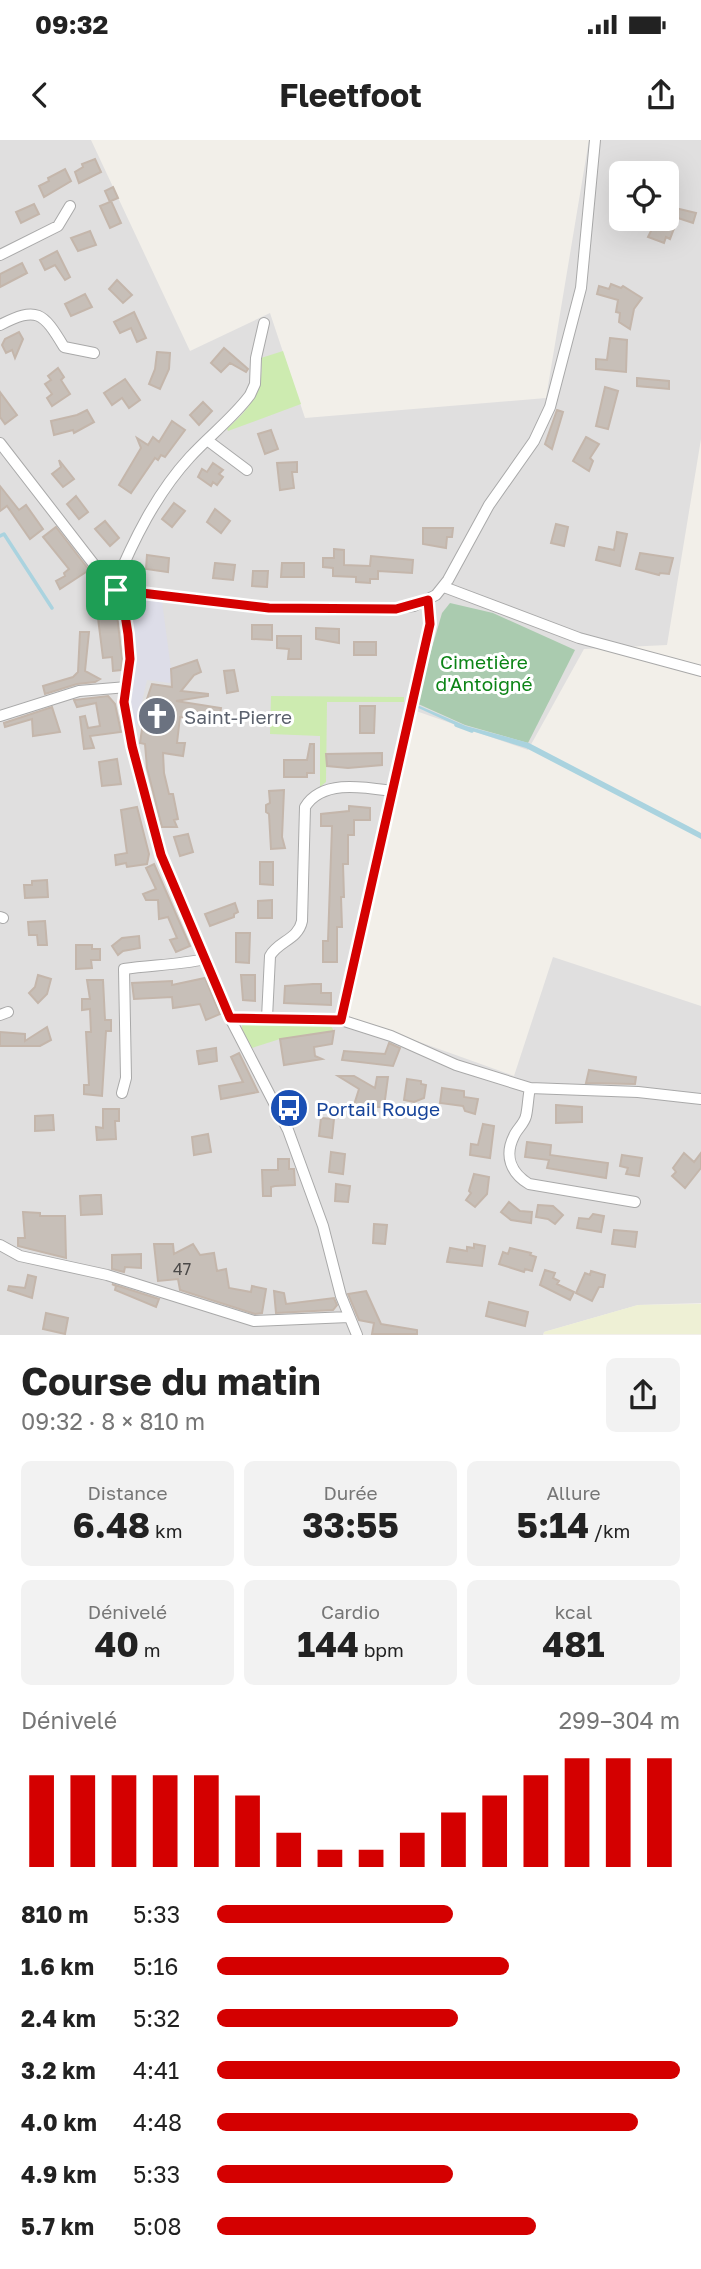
<!DOCTYPE html>
<html lang="fr">
<head>
<meta charset="utf-8">
<style>
	:root { --surface:#fff; --page:#f2f2f2; --text:#222; --muted:#767676; --accent:#d40000 }
	body { margin:0; font-family:"Golos Text",sans-serif; background:var(--page); color:var(--text); height:100vh; display:flex; flex-direction:column; font-size:26px; white-space:nowrap }
	* { box-sizing:border-box; margin:0 }
	p { font-size:23px; color:var(--muted) }
	.icon { flex:none; width:38px; height:38px; fill:none; stroke:currentColor; stroke-width:2; stroke-linecap:round; stroke-linejoin:round }
	.map { position:relative; height:1195px; overflow:hidden }
	.panel { display:flex; flex-direction:column; background:var(--surface); flex:1 }
	.panel>* { flex:none }
	.tools { position:absolute; left:609px; top:21px; display:grid; gap:14px }
	.tools a { display:grid; place-items:center; width:70px; height:70px; border-radius:10px; background:var(--surface); box-shadow:0 7px 28px #0002; font-size:35px }
	.pin { position:absolute; display:grid; place-items:center; width:60px; height:60px; color:#fff; margin:-30px; border-radius:14px; box-shadow:0 4px 10px #0006 }
	.round { display:grid; place-items:center; flex:none; width:74px; height:74px; border-radius:10px; background:var(--page) }
	.summary { display:flex; align-items:center; justify-content:space-between; height:119px; padding:0 21px }
	h1 { font-size:38px; font-weight:700; line-height:52px }
	.stats { display:grid; grid-template-columns:repeat(3,1fr); gap:10px; height:119px; padding:7px 21px }
	.stats div { display:grid; align-content:center; border-radius:10px; background:var(--page); text-align:center }
	.stats b { font-size:35px; font-weight:700 }
	.stats small { font-size:19px; font-weight:400 }
	.stats p { font-size:19px }
	.chart { height:196px; padding:14px 21px }
	.chart p { display:flex; justify-content:space-between }
	.chart svg { width:100%; height:126px; margin-top:7px; stroke:var(--accent); stroke-width:6 }
	ul { padding:0 21px; list-style:none; font-size:23px }
	li { display:grid; grid-template-columns:112px 84px 1fr; align-items:center; height:52px }
	li i { height:18px; border-radius:9px; background:var(--accent) }
	.status { display:flex; justify-content:space-between; align-items:center; height:49px; padding:0 35px; background:var(--surface); direction:ltr }
	.status svg { height:19px; fill:currentColor }
	header { display:flex; justify-content:space-between; align-items:center; height:91px; padding:0 21px; background:var(--surface); font-size:32px; font-weight:700 }
	.map>svg:first-child { display:block }
	.residential { fill:#e0dfdf; fill-rule:evenodd }
	.farmland { fill:#eef0d5 }
	.grass { fill:#cdebb0 }
	.cemetery { fill:#aacbaf }
	.plaza { fill:#dddde8 }
	.water { fill:#aad3df }
	.lines { fill:none; stroke-linecap:round; stroke-linejoin:round }
	.stream { stroke:#aad3df; stroke-width:3.5 }
	.building { fill:#c7bfb8; stroke:#c4b6ab; stroke-width:2 }
	.minor-casing { stroke:#a9a9a9; stroke-width:12 }
	.minor { stroke:#fff; stroke-width:10 }
	.route-casing { stroke:#fff; stroke-width:14 }
	.route { stroke:#d40000; stroke-width:9 }
	.labels { text-anchor:middle; dominant-baseline:central; stroke-width:6; stroke-linejoin:round; paint-order:stroke }
	.number-label { font-size:16px; fill:#4b4948 }
	.park-label { font-size:19px; fill:#0c8416; stroke:#fff }
	.worship-label { font-size:19px; fill:#5b616d; stroke:#fff; text-anchor:start }
	.transit-label { font-size:19px; fill:#164399; stroke:#fff; text-anchor:start }
</style>
</head>
<body>
<div class="status"><b>09:32</b><svg viewBox="0 0 49 12"><path d="M0 12V9h3v3zM5 12V6h3v6zM10 12V3h3v9zM15 12V0h3v12zM26 1h20v11H26zM47 4h2v5h-2z"/></svg></div>
<header><svg class="icon" aria-label="back" viewBox="0 0 24 24"><path d="M15 5l-7 7 7 7"/></svg>Fleetfoot<svg class="icon" aria-label="share" viewBox="0 0 24 24"><path d="M12 15V3M7 8l5-5 5 5M5 13v7h14v-7"/></svg></header>
<div class="map">
<svg width="701" height="1195" viewBox="0 0 701 1195">
	<rect width="100%" height="100%" fill="#f2efe9"/>
	<path class="residential" d="M0,0H91L190,211L270,173L305,278L546,258L589,0H701V299L667,505L584,509L528,610L416,571L347,876L514,936L553,817L701,866V1163L638,1165L544,1192L543,1195H0ZM621,33H667V79H621Z"/>
	<path class="farmland" d="M701,1164V1194H544V1192L638,1165Z"/>
	<path class="grass" d="M283,211L301,264L228,291L227,289C250,268 265,251 261,218Z
		M271,556L404,557V562H327L326,642L320,647V596L270,594Z
		M246,882L329,883L334,891L280,899L252,908L242,889V884Z"/>
	<path class="cemetery" d="M450,463L493,473L575,510L528,603L465,585L416,563L442,473Z"/>
	<path class="plaza" d="M116,450L161,454L171,529L172,541L169,543L147,540L132,606L126,580L130,519Z"/>
	<path class="water" d="M415,564L466,586L529,603L688,686L701,693V699L526,608L462,588L414,566Z"/>
	<g class="lines">
		<path class="stream" d="M0,396L4,394L52,468
			M456,585L472,591"/>
	</g>
	<path class="building" d="M95,19L101,32L79,43L75,32L83,27L82,24Z
		M65,29L71,41L44,57L39,46L49,41L48,38Z
		M113,47L118,58L111,61L121,83L110,88L100,66L110,62L105,51Z
		M34,64L39,74L21,83L16,72Z
		M667,66L696,73L693,83L678,78L670,99L666,97L664,103L648,97L652,89L656,90L661,79H667Z
		M90,91L96,105L78,111L71,98Z
		M57,111L70,137L65,140L55,125L45,130L40,120Z
		M22,123L27,133L0,147V134Z
		M117,140L132,155L123,163L109,149Z
		M611,144L621,148L623,146L642,158L634,169L630,189L619,182L620,173L616,172L618,160L597,154L599,146L609,149Z
		M85,154L92,167L71,176L65,164Z
		M134,172L146,198L137,202L131,188L120,193L114,182Z
		M19,192L23,199L15,218L12,210L6,213L2,205L5,199Z
		M610,198L627,200L626,232L596,229V219L607,220Z
		M224,208L248,229L246,232L230,223L221,232L211,223Z
		M157,212L170,213L169,229L160,249L149,244L155,229Z
		M58,228L64,237L61,240L70,254L52,266L47,258L52,254L45,244L51,240L48,236Z
		M637,238L669,241V249L637,246Z
		M125,239L140,260L129,268L122,258L112,265L104,253Z
		M605,247L618,251L608,289L596,286Z
		M0,252L17,275L5,284L0,277Z
		M203,262L212,271L199,285L190,275Z
		M87,270L94,282L74,293L73,290L54,295L51,281L77,275Z
		M557,270L563,272L552,309L545,304Z
		M172,281L185,290L165,317L161,315L158,320L155,318L131,353L119,345L141,308L137,298L148,305L153,297L159,302Z
		M271,290L278,309L265,314L258,294Z
		M586,297L599,304L590,318L593,321L589,331L573,321Z
		M59,320L74,339L63,347L52,334L61,327Z
		M297,322V332H292L294,348L280,350L277,323Z
		M213,323L223,330L219,334L223,337L217,345L213,342L211,346L198,337L202,329L207,332Z
		M0,346L19,370L26,365L43,389L30,399L7,366L0,371Z
		M76,356L88,372L79,379L67,364Z
		M174,363L185,371L172,387L162,379Z
		M215,369L230,381L221,393L207,382Z
		M105,381L119,398L110,406L95,389Z
		M556,384L568,387L564,406L551,403Z
		M56,387L89,430L60,449L56,441L65,436L64,433L69,429L43,397Z
		M423,388H453L452,397H447L446,408L423,404Z
		M617,392L627,394L620,426L596,420L599,407L614,410Z
		M334,409L344,410V425L370,426L371,416L413,420L412,433L378,431V439H370V443L356,442V437L333,436V428L323,427V418H334Z
		M640,413L673,418L669,434L660,433L659,435L636,429Z
		M147,415L169,418L168,432L146,429Z
		M215,423L235,425L233,440L213,438Z
		M282,423H304V437H281Z
		M253,431H268L267,447L252,446Z
		M106,462L114,476L117,475L122,519L121,530L113,531L112,517L103,518L98,478L104,477L98,467Z
		M252,485H272V500L252,499Z
		M316,488L339,489V503L316,499Z
		M80,492H89L85,531L100,539L95,542L77,544L45,554L43,546L73,537L78,532Z
		M277,496H301V519H288L289,509L277,508Z
		M354,502H376V515H354Z
		M197,520L201,532L194,535L181,551L208,554V556L176,561L221,568L219,582L180,577L177,603H185L183,616L163,613L164,633L169,654H173L178,679L174,680L177,687H162L147,628L145,604L140,603L146,562L152,544L172,547L171,529Z
		M234,530L238,551L227,553L224,531Z
		M108,556L115,564L121,592L90,596L94,608L84,609L80,577L85,576L88,588L100,586L96,563L77,567L74,560Z
		M360,566H375L374,593H360Z
		M52,567L60,592L33,596L32,579L5,587L4,583Z
		M310,604H314V633H307V637H284V620H307Z
		M382,613V625L348,628L327,626L326,614Z
		M117,619L121,644L102,646L99,622Z
		M284,650L282,697L285,708L271,709L269,674L266,672V665L270,663L269,651Z
		M349,666L370,668V680H354V695H348V724H343L344,757H341L342,787H337V822H323V801H328L332,686H321V674L349,671Z
		M137,667L149,714L147,724L127,727L126,723L116,725L115,715L127,713L121,670Z
		M188,694L193,712L180,716L174,697Z
		M260,722H273V745L260,744Z
		M154,724L190,806L176,812L170,800L177,798L168,777L159,779L158,760H146L143,754L156,749L146,728Z
		M47,740L48,757L25,758L24,745H32V741Z
		M272,760V778H258V761Z
		M235,763L238,772L234,774V777L210,786L205,774Z
		M45,781L47,805H38L37,795H29L28,782Z
		M236,793H250L249,823L236,822Z
		M139,796L140,808L123,811L118,815L112,806L122,798Z
		M76,805H92V809H100V820H91L92,828L76,829Z
		M38,835L51,839L47,854L38,863L29,853L35,847Z
		M241,835H255V861L243,860Z
		M205,838L220,874L206,880L200,864L173,868L172,857L134,859L132,843L172,841V845Z
		M87,840H103L105,880H111V891H106L102,956L84,954V945H89L86,892H91L90,869L82,870V859H90Z
		M313,844H321V853H331V865L284,863L285,846Z
		M47,887L51,900L40,906H0V892L25,894V901Z
		M334,891L332,904L314,907L315,916L322,919L284,925L280,899Z
		M389,903L400,908L393,926L342,920L344,911L385,914Z
		M216,908L217,921L199,924L197,911Z
		M239,913L258,952L221,959L219,946L243,942L231,917Z
		M589,930L636,937L635,944L586,943Z
		M338,936H354L375,948L377,937H388L384,967H375L374,973L354,965L359,949Z
		M407,939L421,941V944L426,945L424,958L414,962L404,960Z
		M442,948L464,951V957L478,959L475,974L465,971L463,966L440,963Z
		M556,965L582,967V982L556,983Z
		M103,969H119V981H115L116,999L97,1000L96,987L103,988Z
		M53,975L54,990L35,991V976Z
		M321,978L334,979L332,998L319,996Z
		M483,984L494,986L490,1018L470,1015L471,1004L478,1005Z
		M208,994L211,1012L194,1015L192,997Z
		M527,1002L551,1005L550,1015L608,1023L606,1038L547,1028L549,1020L525,1017Z
		M331,1012L345,1014L343,1034L329,1032Z
		M684,1013L694,1022L701,1013V1028L685,1048L672,1036L676,1032L673,1028Z
		M622,1015L642,1018L639,1036L626,1034L628,1028L620,1026Z
		M278,1019H289V1029H294L295,1045L275,1046L271,1047V1056H263L262,1030H278Z
		M474,1034L489,1037L487,1054L475,1067L466,1060L471,1053L469,1051Z
		M336,1044L350,1046L348,1062L335,1061Z
		M96,1055H101L102,1074L81,1075L80,1056Z
		M509,1062L520,1071L532,1072L531,1083L511,1080L501,1072Z
		M538,1065L553,1066L563,1075L555,1084L548,1079L536,1077Z
		M23,1072L40,1073V1076H65L66,1118L18,1106V1098H25Z
		M593,1074L604,1076L601,1092L577,1088L579,1078L589,1079Z
		M374,1084L387,1085L385,1104L373,1103Z
		M614,1090L637,1092L635,1107L612,1104Z
		M154,1104H173L174,1114L193,1104L200,1115L214,1113L217,1131L226,1129L229,1148L251,1152L252,1146L266,1149L262,1173L255,1174L180,1150L178,1139L158,1141Z
		M474,1104L485,1106L482,1126L447,1122L450,1108L467,1111V1107L474,1108Z
		M510,1108L531,1113L530,1115L536,1117L532,1131L525,1129L524,1132L499,1124L503,1112L508,1114Z
		M141,1114V1128L125,1127L124,1132L112,1129V1115Z
		M545,1130L555,1133L553,1138L559,1141L557,1144L574,1152L570,1160L540,1145Z
		M591,1131L605,1135L603,1147H599L592,1161L576,1153L585,1133L590,1135Z
		M28,1135L36,1137L32,1158L8,1150L9,1146L25,1148Z
		M112,1144L159,1159L156,1167L115,1150L116,1146Z
		M274,1151L284,1153L286,1164L334,1158L337,1165L333,1170L276,1173Z
		M366,1151L381,1184L417,1190V1194H372L374,1183L359,1180L348,1154Z
		M489,1162L528,1172L525,1186L486,1176Z
		M46,1173L68,1178L65,1194L43,1189Z"/>
	<g class="lines">
		<defs>
			<path id="minor" d="M0,115L58,86L70,66
				M0,185C37,166 43,172 64,207L94,213
				M207,300L247,330
				M0,303L123,462L130,519L124,562L126,580L161,715L230,878L288,990L323,1086L341,1156L357,1195
				M114,447C133,401 156,354 190,317C209,296 233,278 250,255L255,244L256,218L264,183
				M444,447L579,498L701,531
				M116,450L269,468L378,470L414,466L436,455L448,440L489,365L534,301L550,267L581,148L595,0
				M0,576L79,551L127,547
				M0,777L3,778
				M0,875L8,872
				M230,878L341,880L391,896L456,925L530,948L638,952L701,959
				M267,878L270,816C278,801 298,800 302,781L305,667C322,639 364,647 392,651
				M341,880L430,484L428,460
				M530,948C528,957 528,967 526,976C524,984 517,989 514,996C504,1016 511,1033 529,1044L635,1062
				M122,953L126,938L124,829C151,825 178,825 205,819
				M0,1105L20,1116L107,1135L254,1181L349,1177"/>
		</defs>
		<use href="#minor" class="minor-casing"/>
		<use href="#minor" class="minor"/>
	</g>
	<g class="lines">
		<defs>
			<path id="route" d="M116,450L269,468L396,469L428,460L430,484L341,880L230,878L161,715L132,606L124,562L130,519L128,494L123,462Z"/>
		</defs>
		<use href="#route" class="route-casing"/>
		<use href="#route" class="route"/>
	</g>
	<defs>
		<symbol id="church-disc" viewBox="-11 -11 22 22"><circle r="9.5" fill="#6b7280" stroke="#fff"/><path d="M-1.2-6h2.4v3.5h3.3v2.4h-3.3V6h-2.4V-.1h-3.3v-2.4h3.3Z" fill="#fff"/></symbol>
		<symbol id="bus-disc" viewBox="-11 -11 22 22"><circle r="9.5" fill="#1a4fb4" stroke="#fff"/><path d="M-5-6H5V4H4V6H2V4H-2V6H-4V4H-5ZM-3.5-4V0h7V-4ZM-3.5 1.2v1.5H-2V1.2ZM2 1.2v1.5H3.5V1.2Z" fill="#fff"/></symbol>
	</defs>
	<g fill-rule="evenodd">
		<use href="#church-disc" x="135" y="554" width="44" height="44"/>
		<use href="#bus-disc" x="267" y="946" width="44" height="44"/>
	</g>
	<g class="labels">
		<g class="number-label">
			<text x="182" y="1129">47</text>
		</g>
		<g class="park-label">
			<text x="484" y="521">Cimetière<tspan x="484" dy="22">d'Antoigné</tspan></text>
		</g>
		<g class="worship-label">
			<text x="184" y="576">Saint-Pierre</text>
		</g>
		<g class="transit-label">
			<text x="316" y="968">Portail Rouge</text>
		</g>
	</g>
</svg>
<div class="tools">
<a><svg class="icon" aria-label="locate" viewBox="0 0 24 24"><circle cx="12" cy="12" r="6"/><path d="M12 2v4M12 18v4M2 12h4M18 12h4"/></svg></a>
</div>
<div class="pin" style="left:116px;top:450px;background:#1e9e55"><svg class="icon" aria-label="arrive" viewBox="0 0 24 24"><path d="M6 21V4h12l-3 4 3 4H6"/></svg></div>
</div>
<section class="panel">
<div class="summary"><div><h1>Course du matin</h1><p>09:32 · 8 × 810 m</p></div><a class="round"><svg class="icon" aria-label="share" viewBox="0 0 24 24"><path d="M12 15V3M7 8l5-5 5 5M5 13v7h14v-7"/></svg></a></div>
<div class="stats">
<div><p>Distance</p><b>6.48<small> km</small></b></div>
<div><p>Durée</p><b>33:55</b></div>
<div><p>Allure</p><b>5:14<small> /km</small></b></div>
</div>
<div class="stats">
<div><p>Dénivelé</p><b>40<small> m</small></b></div>
<div><p>Cardio</p><b>144<small> bpm</small></b></div>
<div><p>kcal</p><b>481</b></div>
</div>
<div class="chart"><p><span>Dénivelé</span>299–304 m</p>
<svg viewBox="0 0 160 44" preserveAspectRatio="none"><path d="M5 44V12M15 44V12M25 44V12M35 44V12M45 44V12M55 44V19M65 44V32M75 44V38M85 44V38M95 44V32M105 44V25M115 44V19M125 44V12M135 44V6M145 44V6M155 44V6"/></svg>
</div>
<ul>
<li><b>810 m</b>5:33<i style="width:51%"></i></li>
<li><b>1.6 km</b>5:16<i style="width:63%"></i></li>
<li><b>2.4 km</b>5:32<i style="width:52%"></i></li>
<li><b>3.2 km</b>4:41<i style="width:100%"></i></li>
<li><b>4.0 km</b>4:48<i style="width:91%"></i></li>
<li><b>4.9 km</b>5:33<i style="width:51%"></i></li>
<li><b>5.7 km</b>5:08<i style="width:69%"></i></li>
</ul>
</section>
</body>
</html>
